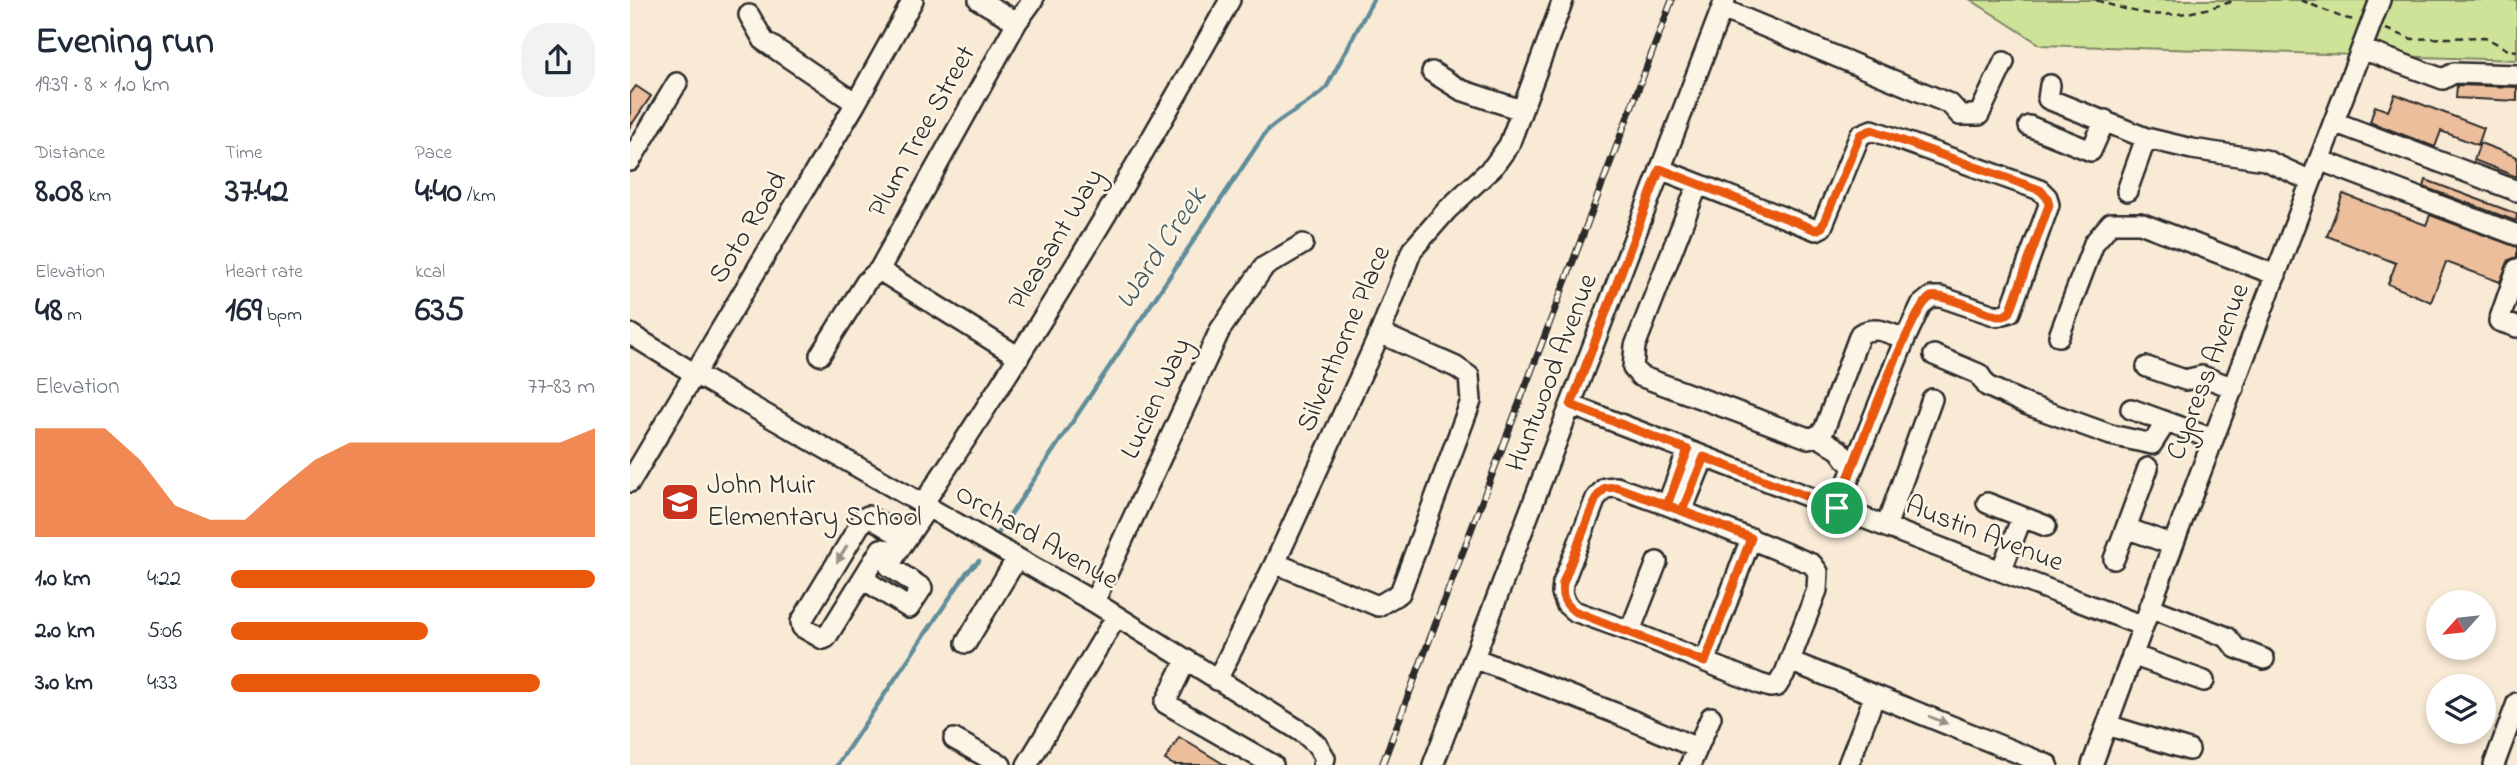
<!DOCTYPE html>
<html lang="en">
<head>
<meta charset="utf-8">
<style>
	:root { --surface:#fff; --page:#f2f2f3; --text:#1f2937; --muted:#747a83; --accent:#ea580c }
	body { margin:0; font-family:"Indie Flower",sans-serif; background:var(--page); color:var(--text); height:100vh; display:flex; flex-direction:column; font-size:26px; white-space:nowrap }
	* { box-sizing:border-box; margin:0 }
	p { font-size:23px; color:var(--muted) }
	.icon { flex:none; width:38px; height:38px; fill:none; stroke:currentColor; stroke-width:2; stroke-linecap:round; stroke-linejoin:round }
	.map { position:relative; flex:1; overflow:hidden }
	.side { display:flex; flex-direction:column; background:var(--surface); width:630px }
	.side>* { flex:none }
	.needle { width:46px; rotate:243deg }
	.controls { position:absolute; left:1796px; top:590px; display:grid; gap:14px }
	.controls a { display:grid; place-items:center; width:70px; height:70px; border-radius:50%; background:var(--surface); box-shadow:0 4px 10px #0003; font-size:35px }
	.pin { position:absolute; display:grid; place-items:center; width:60px; height:60px; color:#fff; margin:-30px; border:4px solid #fff; border-radius:50%; box-shadow:0 2px 7px #0007 }
	.round { display:grid; place-items:center; flex:none; width:74px; height:74px; border-radius:28px; background:var(--page) }
	.summary { display:flex; align-items:center; justify-content:space-between; height:119px; padding:0 35px }
	h1 { font-size:38px; font-weight:700; line-height:52px }
	.metrics { display:grid; grid-template-columns:repeat(3,1fr); gap:10px; height:119px; padding:7px 35px }
	.metrics div { display:grid; align-content:center }
	.metrics b { font-size:35px; font-weight:700 }
	.metrics small { font-size:19px; font-weight:400 }
	.metrics p { font-size:19px }
	.chart { height:196px; padding:14px 35px }
	.chart p { display:flex; justify-content:space-between }
	.chart svg { width:100%; height:126px; margin-top:7px; fill:var(--accent); opacity:.7 }
	ul { padding:0 35px; list-style:none; font-size:23px }
	li { display:grid; grid-template-columns:112px 84px 1fr; align-items:center; height:52px }
	li i { height:18px; border-radius:9px; background:var(--accent) }
	main { display:flex; flex:1; min-height:0 }
	.map>svg:first-child { display:block }
	.green { fill:#cfe398; stroke:#7d8762; stroke-width:2 }
	.lines { fill:none; stroke-linecap:round; stroke-linejoin:round }
	.stream { stroke:#618d9b; stroke-width:4.5 }
	.building { fill:#ecbe9c; stroke:#2b2b2b; stroke-width:2 }
	.minor-casing { stroke:#2b2b2b; stroke-width:24 }
	.path { stroke:#2b2b2b; stroke-width:2.5; stroke-dasharray:7 5; stroke-linecap:butt }
	.minor { stroke:#fcf5e5; stroke-width:19 }
	.rail-casing { stroke:#2b2b2b; stroke-width:7 }
	.rail { stroke:#fcf5e5; stroke-width:4.5; stroke-dasharray:13; stroke-linecap:butt }
	.oneway { fill:#949088 }
	.route-casing { stroke:#fff; stroke-width:14 }
	.route { stroke:#ea580c; stroke-width:9 }
	.labels { text-anchor:middle; dominant-baseline:central; stroke-width:5; stroke-linejoin:round; paint-order:stroke }
	.street-label { font-size:28px; fill:#2b2b2b; stroke:#fcf5e5 }
	.poi-label { font-size:28px; fill:#2b2b2b; stroke:#fcf5e5; text-anchor:start }
	.water-label { font-size:30px; font-style:italic; fill:#465c63; stroke:#fcf5e5 }
</style>
</head>
<body>
<main>
<section class="side">
<div class="summary"><div><h1>Evening run</h1><p>19:39 · 8 × 1.0 km</p></div><a class="round"><svg class="icon" aria-label="share" viewBox="0 0 24 24"><path d="M12 15V3M7 8l5-5 5 5M5 13v7h14v-7"/></svg></a></div>
<div class="metrics">
<div><p>Distance</p><b>8.08<small> km</small></b></div>
<div><p>Time</p><b>37:42</b></div>
<div><p>Pace</p><b>4:40<small> /km</small></b></div>
</div>
<div class="metrics">
<div><p>Elevation</p><b>48<small> m</small></b></div>
<div><p>Heart rate</p><b>169<small> bpm</small></b></div>
<div><p>kcal</p><b>635</b></div>
</div>
<div class="chart"><p><span>Elevation</span>77–83 m</p>
<svg viewBox="0 0 160 44" preserveAspectRatio="none"><path d="M0 44V6L10 6L20 6L30 17L40 33L50 38L60 38L70 27L80 17L90 11L100 11L110 11L120 11L130 11L140 11L150 11L160 6V44z"/></svg>
</div>
<ul>
<li><b>1.0 km</b>4:22<i style="width:100%"></i></li>
<li><b>2.0 km</b>5:06<i style="width:54%"></i></li>
<li><b>3.0 km</b>4:33<i style="width:85%"></i></li>
</ul>
</section>
<div class="map">
<svg width="1887" height="765" viewBox="0 0 1887 765">
	<rect width="100%" height="100%" fill="#f9ead6"/>
	<filter id="ink" filterUnits="userSpaceOnUse"><feTurbulence type="fractalNoise" baseFrequency=".0143" numOctaves="2"/><feDisplacementMap in="SourceGraphic" scale="14" xChannelSelector="R" yChannelSelector="G"/><feConvolveMatrix kernelMatrix="1 2 1 2 8 2 1 2 1" color-interpolation-filters="sRGB"/></filter>
	<g filter="url(#ink)">
		<path class="green" d="M1341,0H1887V60L1411,45Z"/>
		<g class="lines">
			<path class="stream" d="M367,535L636,132C654,114 678,106 696,88L743,0
				M207,765L337,572L349,561"/>
		</g>
		<path class="building" d="M1827,85L1887,87V101L1826,98Z
			M6,86L21,96L0,127V94Z
			M1765,94L1854,128L1848,145L1811,131L1805,147L1740,122L1745,106L1758,111Z
			M1850,143L1887,157V177L1844,160Z
			M1796,180L1887,214L1886,221L1794,187Z
			M1713,194L1796,225L1800,215L1887,247V257L1879,260L1870,282L1816,262L1801,302L1758,284L1766,263L1697,236Z
			M549,737L595,765H544L535,760Z"/>
		<g class="lines">
			<defs>
				<path id="minor" d="M349,0L387,22
					M1092,9L1320,104L1330,115H1349L1374,62
					M119,15L134,41L226,103
					M1732,49L1813,79L1824,73L1887,75
					M802,72L831,90L891,110
					M1420,85L1418,99L1516,138
					M1704,122L1887,191
					M1399,126L1461,151L1475,120
					M1689,160L1887,235
					M0,161L47,83
					M1030,169L1186,230L1192,227L1230,135L1242,130L1410,190L1417,197L1419,205L1380,312L1367,316L1311,297H1301L1291,305L1275,339L1207,508
					M1068,184L1005,346L1003,368L1010,376L1178,438L1187,436L1209,450L1222,467
					M1497,191L1516,138L1562,149L1635,160L1681,181
					M1887,269L1869,321L1887,327
					M249,270L389,357
					M0,334L65,374L464,602L675,734L688,746L695,758L693,765
					M1429,336L1464,243L1481,223H1510L1646,275
					M190,355L236,282L249,270L387,22L403,0
					M1304,355L1349,374L1357,386L1398,405L1481,435L1522,444L1536,422
					M1517,367L1555,380L1572,376L1604,388
					M941,405L1513,626
					M1501,409L1583,439
					M1187,436L1194,430L1230,334C1246,325 1258,333 1275,339
					M0,482L226,103L283,0
					M986,487L1037,505L1182,564L1188,572L1187,590L1155,673L1147,686L1140,687L1130,684L1000,631L944,611L936,604L932,593L933,583L966,498L975,488Z
					M1357,503L1416,526
					M293,504C402,340 505,172 600,0
					M1037,505L1058,450
					M1052,511L1074,457
					M1256,527L1302,399
					M1496,528L1518,468
					M279,535L268,534L238,516L234,518L171,622L172,627L193,639L196,638L251,549L268,551L298,507
					M1484,559L1496,528L1543,545
					M645,563L748,606L770,593L841,401L839,376L826,367L750,333
					M1371,571L1392,517
					M233,579L279,608L292,588L259,566L268,551
					M464,602L590,330L634,267L673,244
					M1519,607L1597,637L1606,648L1634,659
					M1000,631L1027,562
					M336,643L387,558
					M1502,655L1574,681
					M844,658L985,713L1067,748
					M556,660L535,703L643,765
					M1075,661L1121,538
					M1160,661L1418,765
					M587,680L645,563L750,333L782,250L817,210L863,167L879,145L933,0
					M1477,725L1559,750
					M324,739L371,765
					M397,765L486,617
					M803,765L1095,0
					M1060,765L1081,717
					M1218,765L1245,695
					M1462,765L1543,545L1750,0
					M1864,765L1887,703"/>
			</defs>
			<use href="#minor" class="minor-casing"/>
			<path class="path" d="M1466,0C1523,20 1549,19 1606,0
				M1671,0L1713,18L1726,20
				M1756,29L1782,39L1855,37L1878,50L1887,51"/>
			<use href="#minor" class="minor"/>
			<defs>
				<path id="rail" d="M752,765L1042,0"/>
			</defs>
			<use href="#rail" class="rail-casing"/>
			<use href="#rail" class="rail"/>
		</g>
		<defs><path id="oneway-solid" d="M-6-.8H1V-3.2L6.5 0L1 3.2V.8H-6Z" transform="scale(1.75)"/></defs>
		<g class="oneway">
			<use href="#oneway-solid" transform="translate(212 554) rotate(121)"/>
			<use href="#oneway-solid" transform="translate(1308 720) rotate(22)"/>
		</g>
	</g>
	<g class="lines" filter="url(#ink)">
		<defs>
			<path id="route" d="M1207,508C1218,479 1282,304 1301,297C1312,293 1354,312 1367,316H1374L1380,312L1419,205L1417,197L1410,190L1242,130L1230,135L1192,227L1186,230L1030,169L941,405L1058,450L1037,505L1121,538L1075,662L944,611C934,603 931,596 933,583L966,498L975,488L986,487L1052,511L1074,457L1207,508"/>
		</defs>
		<use href="#route" class="route-casing"/>
		<use href="#route" class="route"/>
	</g>
	<defs>
		<symbol id="school-square" viewBox="-11 -11 22 22"><rect x="-9" y="-9" width="18" height="18" rx="4" fill="#c8321e" stroke="#fcf5e5"/><path d="M0-5L7-2L0 1L-7-2ZM-4 1L0 2.5L4 1V4Q0 6-4 4Z" fill="#fff"/></symbol>
	</defs>
	<g fill-rule="evenodd">
		<use href="#school-square" x="28" y="480" width="44" height="44"/>
	</g>
	<g class="labels">
		<g class="street-label">
			<text transform="translate(293 132) rotate(-61)">Plum Tree Street</text>
			<text transform="translate(119 228) rotate(-59)">Soto Road</text>
			<text transform="translate(427 240) rotate(-59)">Pleasant Way</text>
			<text transform="translate(715 339) rotate(-67)">Silverthorne Place</text>
			<text transform="translate(1579 372) rotate(-69)">Cypress Avenue</text>
			<text transform="translate(923 373) rotate(-69)">Huntwood Avenue</text>
			<text transform="translate(527 399) rotate(-65)">Lucien Way</text>
			<text transform="translate(1354 535) rotate(21)">Austin Avenue</text>
			<text transform="translate(406 538) rotate(30)">Orchard Avenue</text>
		</g>
		<g class="poi-label">
			<text x="77" y="486">John Muir<tspan x="77" dy="32">Elementary School</tspan></text>
		</g>
		<g class="water-label">
			<text transform="translate(532 249) rotate(-56)">Ward Creek</text>
		</g>
	</g>
</svg>
<div class="controls">
<a><svg class="needle" viewBox="-14 -14 28 28"><path d="M0-13l5 13h-10z" fill="#e53935"/><path d="M0 13l5-13h-10z" fill="#747a83"/></svg></a>
<a><svg class="icon" aria-label="layers" viewBox="0 0 24 24"><path d="M12 4l9 5-9 5-9-5zM3 14l9 5 9-5"/></svg></a>
</div>
<div class="pin" style="left:1207px;top:508px;background:#1e9e55"><svg class="icon" aria-label="arrive" viewBox="0 0 24 24"><path d="M6 21V4h12l-3 4 3 4H6"/></svg></div>
</div>
</main>
</body>
</html>
